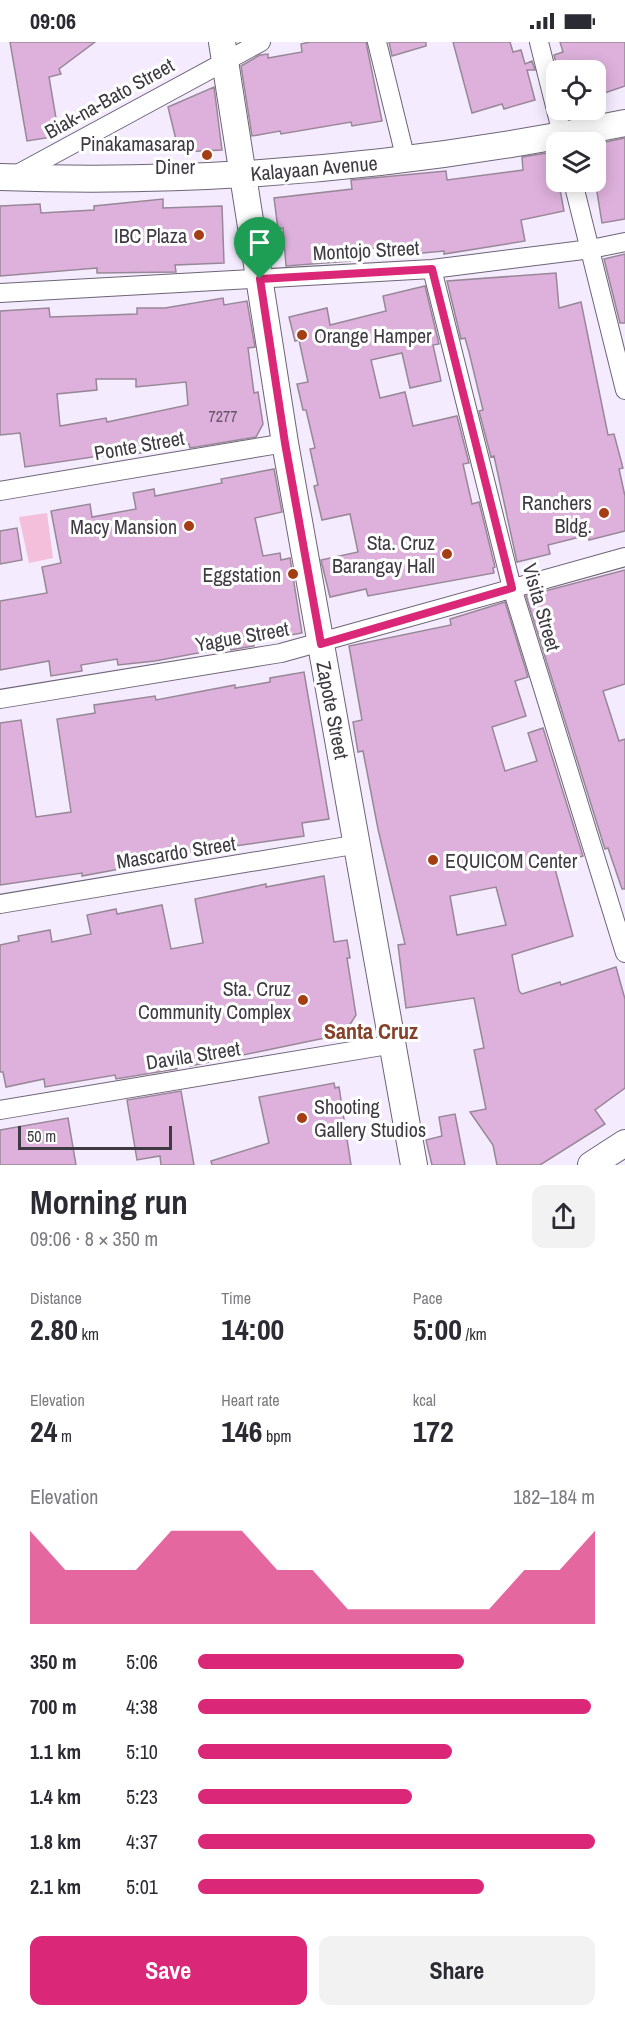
<!DOCTYPE html>
<html lang="en">
<head>
<meta charset="utf-8">
<style>
	:root { --surface:#fff; --page:#f2f2f3; --text:#2b2b33; --muted:#7c7c81; --accent:#db2777 }
	body { margin:0; font-family:"Archivo Narrow",sans-serif; background:var(--page); color:var(--text); height:100vh; display:flex; flex-direction:column; font-size:22px; white-space:nowrap }
	* { box-sizing:border-box; margin:0 }
	p { font-size:20px; color:var(--muted) }
	.icon { flex:none; width:33px; height:33px; fill:none; stroke:currentColor; stroke-width:2; stroke-linecap:round; stroke-linejoin:round }
	.map { position:relative; height:1123px; overflow:hidden }
	.sheet { display:flex; flex-direction:column; background:var(--surface); flex:1 }
	.sheet>* { flex:none }
	.fabs { position:absolute; left:546px; top:18px; display:grid; gap:12px }
	.fabs a { display:grid; place-items:center; width:60px; height:60px; border-radius:12px; background:var(--surface); box-shadow:0 3px 15px #0003; font-size:30px }
	.scale { position:absolute; left:18px; bottom:15px; width:154px; box-sizing:border-box; padding-left:6px; border:3px solid #3e3a42; border-top:0; font-size:16px; line-height:21px; white-space:nowrap; color:#3e3a42; -webkit-text-stroke:4px #fff; paint-order:stroke }
	.pin { position:absolute; display:grid; place-items:center; width:51px; height:51px; color:#fff; margin:-62px -26px; border-radius:50% 50% 50% 0; rotate:-45deg; box-shadow:0 0 6px #0007 }
	.pin .icon { rotate:45deg }
	.round { display:grid; place-items:center; flex:none; width:63px; height:63px; border-radius:12px; background:var(--page) }
	.head { display:flex; align-items:center; justify-content:space-between; height:102px; padding:0 30px }
	h1 { font-size:33px; font-weight:800; line-height:45px }
	.stats { display:grid; grid-template-columns:repeat(3,1fr); gap:9px; height:102px; padding:6px 30px }
	.stats div { display:grid; align-content:center }
	.stats b { font-size:30px; font-weight:800 }
	.stats small { font-size:16px; font-weight:400 }
	.stats p { font-size:16px }
	.chart { height:168px; padding:12px 30px }
	.chart p { display:flex; justify-content:space-between }
	.chart svg { width:100%; height:108px; margin-top:6px; fill:var(--accent); opacity:.7 }
	.primary-button { display:flex; gap:12px; margin-top:auto; padding:12px 30px }
	.primary-button a { flex:1; height:69px; border-radius:12px; background:var(--accent); color:#fff; font-size:24px; font-weight:800; line-height:69px; text-align:center }
	.primary-button a+a { background:var(--page); color:var(--text) }
	ul { padding:0 30px; list-style:none; font-size:20px }
	li { display:grid; grid-template-columns:96px 72px 1fr; align-items:center; height:45px }
	li i { height:15px; border-radius:8px; background:var(--accent) }
	.status { display:flex; justify-content:space-between; align-items:center; height:42px; padding:0 30px; background:var(--surface); direction:ltr }
	.status svg { height:16px; fill:currentColor }
	.map>svg:first-child { display:block }
	.green { fill:#f3bfdb }
	.building { fill:#ddb1dc; stroke:#988897; stroke-width:1.5; fill-rule:evenodd }
	.lines { fill:none; stroke-linecap:round; stroke-linejoin:round }
	.street-casing { stroke:#6d6476; stroke-width:20 }
	.secondary-casing { stroke:#6d6476; stroke-width:28 }
	.street { stroke:#fff; stroke-width:18 }
	.secondary { stroke:#fff; stroke-width:26 }
	.route-casing { stroke:#fff; stroke-width:12 }
	.route { stroke:#db2777; stroke-width:8 }
	.poi-dot { fill:#a43e15; stroke:#fff; stroke-width:2 }
	.labels { text-anchor:middle; dominant-baseline:central; stroke-width:6; stroke-linejoin:round; paint-order:stroke }
	.number-label { font-size:16px; fill:#665868 }
	.street-label { font-size:20px; fill:#3e3a42; stroke:#fff }
	.poi-label { font-size:20px; fill:#3e3a42; stroke:#fff; text-anchor:end }
	.quarter-label { font-size:22px; font-weight:bold; fill:#854129; stroke:#fff }
</style>
</head>
<body>
<div class="status"><b>09:06</b><svg viewBox="0 0 49 12"><path d="M0 12V9h3v3zM5 12V6h3v6zM10 12V3h3v9zM15 12V0h3v12zM26 1h20v11H26zM47 4h2v5h-2z"/></svg></div>
<div class="map">
<svg width="625" height="1123" viewBox="0 0 625 1123">
	<rect width="100%" height="100%" fill="#f5ebff"/>
	<path class="green" d="M47,471L53,516L29,521L19,475Z"/>
	<path class="building" d="M10,0H95L59,27L61,32L49,35L59,94L27,99Z
		M310,0H366L382,79L352,84L351,80L281,92L280,89L252,94L241,24L260,13L268,12V16L302,10L301,2Z
		M389,0H426V4L392,14Z
		M453,0H510L513,10L521,8L525,22L532,19L535,28H527L535,58L504,67L502,62L472,71Z
		M560,0H625V44L596,54V28H558L554,13L563,10Z
		M214,45L222,108L179,110L168,65Z
		M625,96V177L602,181L596,144V102Z
		M553,110L564,169L521,178L525,199L444,212V209L390,214V205L349,208L350,219L286,224L283,186L278,187L274,156L352,147L351,138L446,129L447,138L523,128L522,115Z
		M163,157V166L222,164L224,221L175,223L176,230L97,231V226L0,234V164L40,162L41,171L94,168V164Z
		M625,212V281H620L604,217Z
		M556,231L559,266L581,260L608,393L614,392L623,426L619,427L625,454V489L589,498L588,493L548,503L550,512L517,520L494,414L491,415L479,369L483,368L469,310L465,296L461,297L447,239Z
		M425,244L439,302L433,303L441,339L410,346L402,311L371,318L380,356L405,350L413,384L457,374L469,421L463,422L472,462L479,460L495,525L493,526L494,531L368,554L366,547L330,555L321,518L358,510L350,472L322,478L314,444L318,443L310,407L315,406L306,368H303L297,342L308,340L299,298L295,299L289,275L327,266L330,283L386,269L383,254Z
		M223,256L224,263L247,259L255,305L248,306L254,351L258,350L263,382L256,395L190,406L189,402L114,416L113,412L25,425L20,391L0,393V269L49,266L50,275L137,272V266H165ZM96,337H136V345L186,340L188,363L107,380L106,376L60,384L57,352L97,348Z
		M274,427L282,470L255,476L263,514L280,511L281,518L290,516L302,591L253,600L254,604L231,608L230,605L155,619L118,623L117,617L81,623L82,629L51,634L49,619L0,628V559L47,551L42,525L61,521L51,469L90,462L92,475L136,467L133,451L154,447L155,454L222,441L221,437Z
		M17,486L22,518L0,522V489Z
		M625,528V642L603,649L619,699L625,697V847H622L608,806L605,807L526,554Z
		M505,560L528,635L515,639L526,674L492,685L505,729L537,719L528,691L543,686L583,814L554,823L573,894L512,913L519,949L522,952L560,940L561,943L616,925L625,957V1046L595,1068L605,1082L540,1123H497L493,1103L470,1070L486,1067L474,1008L484,1006L474,956L406,966L398,903L405,902L378,787L363,709L358,710L353,680L362,678L349,604L451,583L450,577ZM496,845L506,883L457,893L450,854Z
		M304,630L329,777L302,781L304,794L151,816L152,821L82,834V831L0,843V681L21,678L36,775L71,770L57,677L95,671L94,663L155,654L156,658L235,643V646L270,640V636Z
		M324,834L334,900L347,898L350,916H347L356,973L344,992L190,1024L189,1019L176,1023L177,1027L116,1037L115,1033L45,1045L44,1037L6,1045L3,1030H0V903L19,899L18,894L50,888L52,900L91,892L87,873L116,867L117,872L162,863L171,907L203,901L195,857L266,842V845Z
		M334,1041L335,1046L339,1045L351,1123H212L211,1119L269,1101L259,1055Z
		M181,1049L194,1123H161L160,1114L137,1118L127,1058Z
		M455,1072L465,1123H432L426,1098L442,1094L439,1075Z
		M68,1076L76,1123H0V1088Z"/>
	<g class="lines">
		<defs>
			<path id="street" d="M377,0L406,118
				M539,0L564,100
				M12,135L261,0
				M573,140L625,348
				M432,227L512,546L625,911
				M0,251L432,227L591,207L625,200
				M0,449L285,401
				M0,657L281,611L625,515
				M0,862L359,802
				M0,1068L394,1002"/>
			<path id="secondary" d="M222,0L285,401L414,1123
				M0,135C210,143 420,123 625,81
				M591,1123L625,1101"/>
		</defs>
		<use href="#street" class="street-casing"/>
		<use href="#secondary" class="secondary-casing"/>
		<use href="#street" class="street"/>
		<use href="#secondary" class="secondary"/>
	</g>
	<g class="lines">
		<defs>
			<path id="route" d="M432,227L512,546L321,602L285,401L260,237Z"/>
		</defs>
		<use href="#route" class="route-casing"/>
		<use href="#route" class="route"/>
	</g>
	<g class="poi-dot">
		<circle cx="207" cy="113" r="6"/>
		<circle cx="199" cy="193" r="6"/>
		<circle cx="302" cy="293" r="6"/>
		<circle cx="604" cy="471" r="6"/>
		<circle cx="189" cy="484" r="6"/>
		<circle cx="447" cy="512" r="6"/>
		<circle cx="293" cy="532" r="6"/>
		<circle cx="433" cy="818" r="6"/>
		<circle cx="303" cy="958" r="6"/>
		<circle cx="302" cy="1076" r="6"/>
	</g>
	<g class="labels">
		<g class="number-label">
			<text x="223" y="374">7277</text>
		</g>
		<g class="street-label">
			<text transform="translate(109 56) rotate(-29)">Biak-na-Bato Street</text>
			<text transform="translate(314 126) rotate(-5)">Kalayaan Avenue</text>
			<text transform="translate(366 208) rotate(-3)">Montojo Street</text>
			<text transform="translate(139 403) rotate(-10)">Ponte Street</text>
			<text transform="translate(542 565) rotate(74)">Visita Street</text>
			<text transform="translate(242 594) rotate(-10)">Yague Street</text>
			<text transform="translate(333 668) rotate(79)">Zapote Street</text>
			<text transform="translate(176 810) rotate(-9)">Mascardo Street</text>
			<text transform="translate(193 1013) rotate(-9)">Davila Street</text>
		</g>
		<g class="poi-label">
			<text x="195" y="101">Pinakamasarap<tspan x="195" dy="23">Diner</tspan></text>
			<text x="187" y="193">IBC Plaza</text>
			<text x="314" y="293" text-anchor="start">Orange Hamper</text>
			<text x="592" y="460">Ranchers<tspan x="592" dy="23">Bldg.</tspan></text>
			<text x="177" y="484">Macy Mansion</text>
			<text x="435" y="500">Sta. Cruz<tspan x="435" dy="23">Barangay Hall</tspan></text>
			<text x="281" y="532">Eggstation</text>
			<text x="445" y="818" text-anchor="start">EQUICOM Center</text>
			<text x="291" y="946">Sta. Cruz<tspan x="291" dy="23">Community Complex</tspan></text>
			<text x="314" y="1064" text-anchor="start">Shooting<tspan x="314" dy="23">Gallery Studios</tspan></text>
		</g>
		<g class="quarter-label">
			<text x="371" y="989">Santa Cruz</text>
		</g>
	</g>
</svg>
<div class="fabs">
<a><svg class="icon" aria-label="locate" viewBox="0 0 24 24"><circle cx="12" cy="12" r="6"/><path d="M12 2v4M12 18v4M2 12h4M18 12h4"/></svg></a>
<a><svg class="icon" aria-label="layers" viewBox="0 0 24 24"><path d="M12 4l9 5-9 5-9-5zM3 14l9 5 9-5"/></svg></a>
</div>
<div class="scale">50 m</div>
<div class="pin" style="left:260px;top:237px;background:#1e9e55"><svg class="icon" aria-label="arrive" viewBox="0 0 24 24"><path d="M6 21V4h12l-3 4 3 4H6"/></svg></div>
</div>
<section class="sheet">
<div class="head"><div><h1>Morning run</h1><p>09:06 · 8 × 350 m</p></div><a class="round"><svg class="icon" aria-label="share" viewBox="0 0 24 24"><path d="M12 15V3M7 8l5-5 5 5M5 13v7h14v-7"/></svg></a></div>
<div class="stats">
<div><p>Distance</p><b>2.80<small> km</small></b></div>
<div><p>Time</p><b>14:00</b></div>
<div><p>Pace</p><b>5:00<small> /km</small></b></div>
</div>
<div class="stats">
<div><p>Elevation</p><b>24<small> m</small></b></div>
<div><p>Heart rate</p><b>146<small> bpm</small></b></div>
<div><p>kcal</p><b>172</b></div>
</div>
<div class="chart"><p><span>Elevation</span>182–184 m</p>
<svg viewBox="0 0 160 44" preserveAspectRatio="none"><path d="M0 44V6L10 22L20 22L30 22L40 6L50 6L60 6L70 22L80 22L90 38L100 38L110 38L120 38L130 38L140 22L150 22L160 6V44z"/></svg>
</div>
<ul>
<li><b>350 m</b>5:06<i style="width:67%"></i></li>
<li><b>700 m</b>4:38<i style="width:99%"></i></li>
<li><b>1.1 km</b>5:10<i style="width:64%"></i></li>
<li><b>1.4 km</b>5:23<i style="width:54%"></i></li>
<li><b>1.8 km</b>4:37<i style="width:100%"></i></li>
<li><b>2.1 km</b>5:01<i style="width:72%"></i></li>
</ul>
<div class="primary-button"><a>Save</a><a>Share</a></div>
</section>
</body>
</html>
